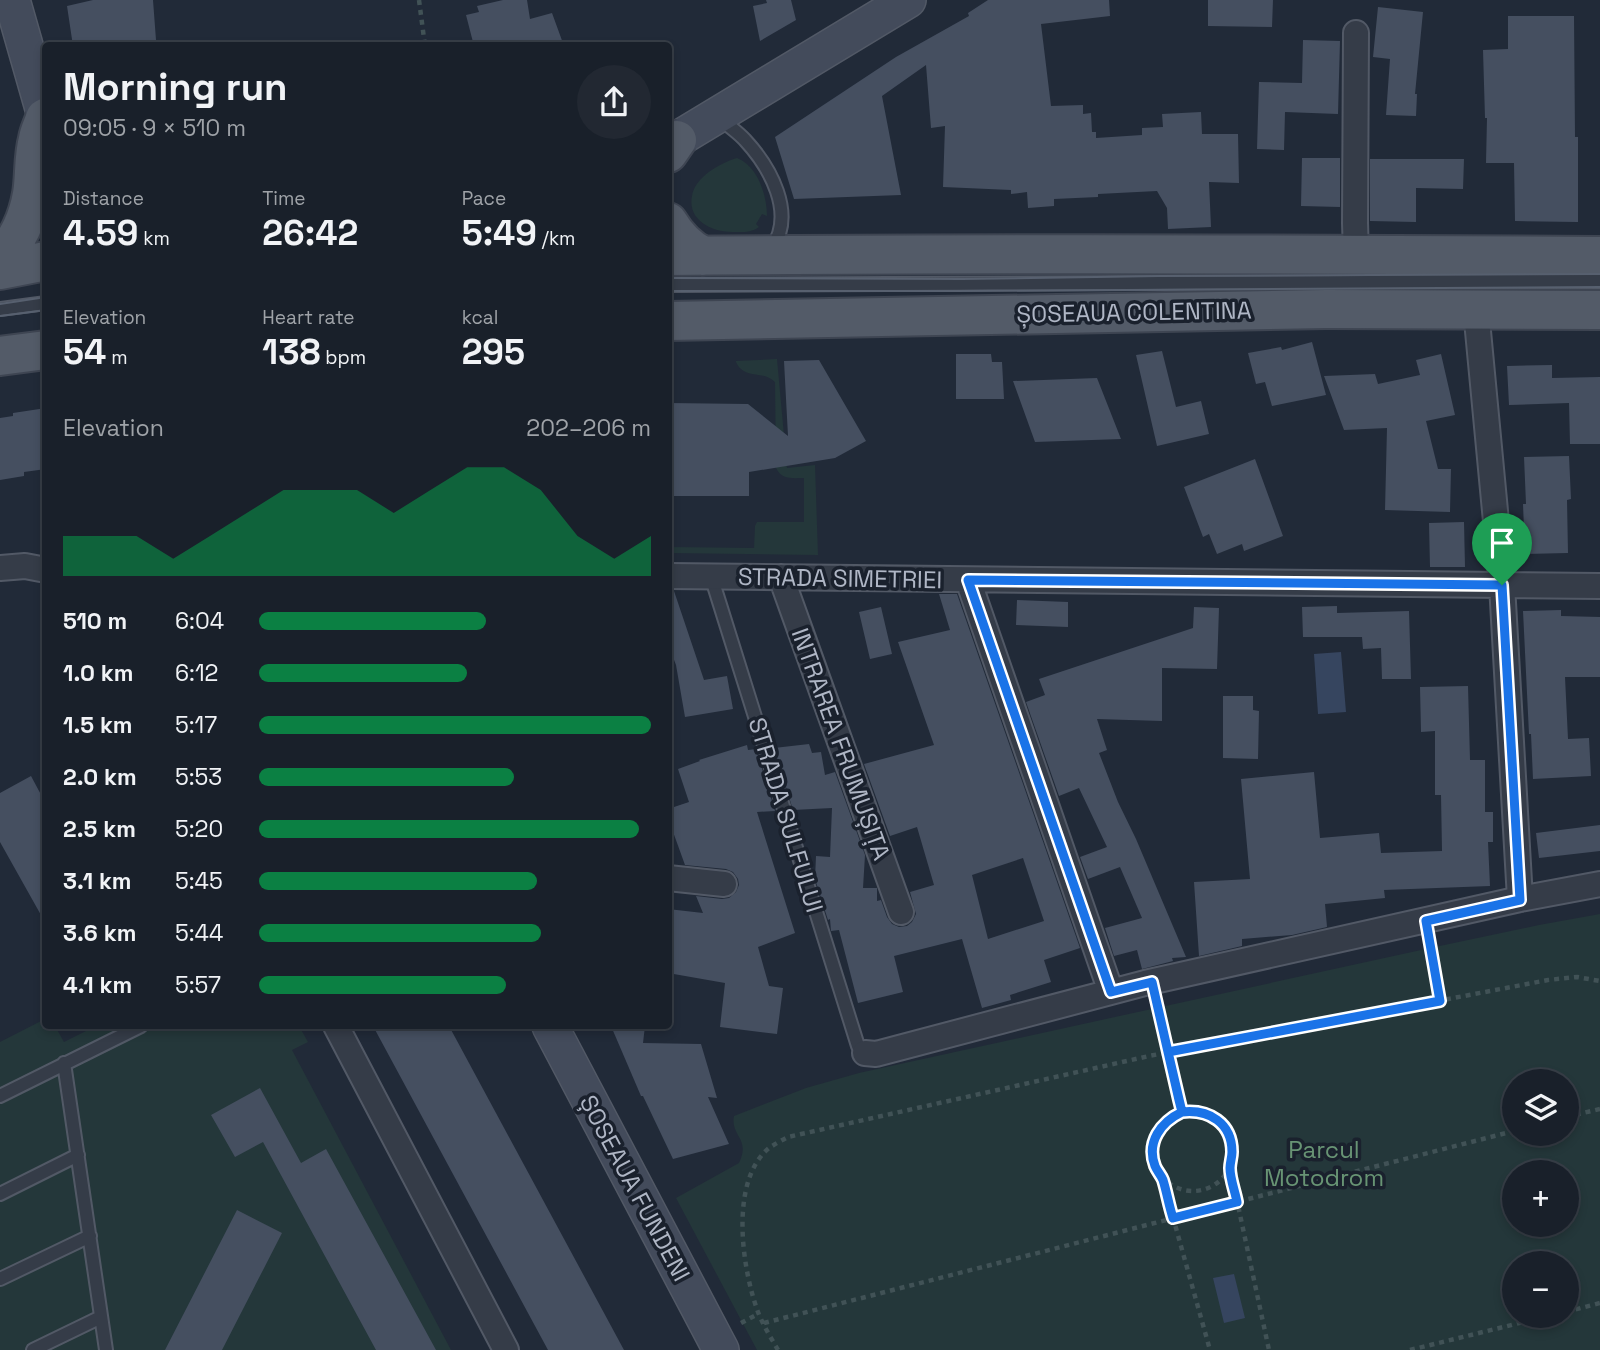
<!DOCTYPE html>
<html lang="en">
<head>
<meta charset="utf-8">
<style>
	:root { --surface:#19202a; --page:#222832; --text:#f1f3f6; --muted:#9fa3a8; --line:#373e47; --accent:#0b8043 }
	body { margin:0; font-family:"Space Grotesk",sans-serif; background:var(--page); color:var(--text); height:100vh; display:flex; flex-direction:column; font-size:26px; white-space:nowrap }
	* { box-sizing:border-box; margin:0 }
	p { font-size:23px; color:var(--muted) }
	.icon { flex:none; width:38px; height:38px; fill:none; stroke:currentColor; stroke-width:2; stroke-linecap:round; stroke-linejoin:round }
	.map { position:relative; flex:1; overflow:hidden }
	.sheet { position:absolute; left:42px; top:42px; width:630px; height:987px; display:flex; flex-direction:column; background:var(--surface); border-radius:7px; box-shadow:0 4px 10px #0003,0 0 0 2px var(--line) }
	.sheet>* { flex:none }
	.fabs { position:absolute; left:1502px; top:1069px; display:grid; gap:14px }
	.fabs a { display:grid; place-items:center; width:77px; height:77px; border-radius:50%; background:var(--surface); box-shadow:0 4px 10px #0003,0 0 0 2px var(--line); font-size:35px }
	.pin { position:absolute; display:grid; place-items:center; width:60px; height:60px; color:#fff; margin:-72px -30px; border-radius:50% 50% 50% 0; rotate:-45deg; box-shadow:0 0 7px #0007 }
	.pin .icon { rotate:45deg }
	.round { display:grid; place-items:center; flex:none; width:74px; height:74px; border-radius:37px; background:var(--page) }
	.summary { display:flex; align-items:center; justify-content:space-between; height:119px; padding:0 21px }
	h1 { font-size:38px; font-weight:800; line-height:52px }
	.stats { display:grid; grid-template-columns:repeat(3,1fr); gap:10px; height:119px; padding:7px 21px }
	.stats div { display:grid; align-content:center }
	.stats b { font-size:35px; font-weight:800 }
	.stats small { font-size:19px; font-weight:400 }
	.stats p { font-size:19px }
	.chart { height:196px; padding:14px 21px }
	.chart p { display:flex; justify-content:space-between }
	.chart svg { width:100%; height:126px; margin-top:7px; fill:var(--accent); opacity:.7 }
	ul { padding:0 21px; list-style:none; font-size:23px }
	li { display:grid; grid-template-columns:112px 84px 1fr; align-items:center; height:52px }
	li i { height:18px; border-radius:9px; background:var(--accent) }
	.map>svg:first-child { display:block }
	.green { fill:#24373a; fill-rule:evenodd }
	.water { fill:#36455f }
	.building { fill:#454f60; fill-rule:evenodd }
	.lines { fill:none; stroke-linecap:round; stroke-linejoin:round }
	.service-casing { stroke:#525966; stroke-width:16 }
	.minor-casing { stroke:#525966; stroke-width:28 }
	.secondary-casing { stroke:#525966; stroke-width:38 }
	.primary-casing { stroke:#3e4552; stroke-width:42 }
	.path { stroke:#415256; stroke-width:4.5; stroke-dasharray:5 5; stroke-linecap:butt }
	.service { stroke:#353c48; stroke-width:12 }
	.minor { stroke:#353c48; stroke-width:24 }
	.secondary { stroke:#434b5b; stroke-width:35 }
	.primary { stroke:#535b68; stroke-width:38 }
	.tram { stroke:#57606f; stroke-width:2 }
	.route-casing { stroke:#fff; stroke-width:14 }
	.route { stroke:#1a73e8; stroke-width:9 }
	.labels { text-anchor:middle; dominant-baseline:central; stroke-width:7; stroke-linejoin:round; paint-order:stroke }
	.street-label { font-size:24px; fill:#afb6c5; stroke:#1a212d }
	.park-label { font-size:24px; fill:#689474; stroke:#1a212d }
</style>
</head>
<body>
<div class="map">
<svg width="1600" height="1350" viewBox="0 0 1600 1350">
	<rect width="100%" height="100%" fill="#212a38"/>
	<path class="green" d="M737,158C758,166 767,196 767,216L762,214L756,224L759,227C751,233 742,232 732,232C713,232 687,221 692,196C695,177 720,163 737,158Z
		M777,359L787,468L815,465L818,555L669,553V547L754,548L755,526L757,522H804V478C792,478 782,480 776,468L775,382C763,370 744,380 736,362V361Z
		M1600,914V1350H757L676,1198L739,1163C751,1138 730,1136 734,1116L806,1088L859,1073L1435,947L1539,925ZM1514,1082H1566V1134H1514ZM1514,1172H1566V1225H1514ZM1514,1264H1566V1316H1514Z
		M45,1019L46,1026H55L64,1042L96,1026H299L308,1042L292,1050L451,1350H0V1042Z"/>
	<path class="water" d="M1341,652L1346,712L1318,714L1314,654Z
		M1234,1274L1245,1318L1224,1323L1213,1278Z"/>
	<path class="building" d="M93,0H153L156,40L133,41L134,46H73L67,6Z
		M503,0H527L530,19L552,13L564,46H474L466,15L479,12L477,6Z
		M766,0H791L796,20L760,41L753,6L767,3Z
		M988,0H1109L1110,16L1041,24L1051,106L1083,105V114L1091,113L1092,132H1096V138L1142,135V128L1163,127L1162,114L1201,112L1202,134H1238L1239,183L1209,182L1211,227L1168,229L1167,208L1157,191L1098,194V197L1054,199V206L1028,208L1027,192L1011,194V190L943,187L945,126L931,128L926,65L882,96L901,195L794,199L775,137L896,57L969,16L968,13Z
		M1208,0H1273L1272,27L1208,26Z
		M1378,7L1423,12L1415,94H1417L1416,116L1386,115L1390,59L1373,57Z
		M1508,16H1574L1575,137H1578V222L1515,221L1514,163H1486L1487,118H1485L1483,50L1508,49Z
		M1303,40L1340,41L1338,114L1285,112L1284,150L1257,149L1259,82L1302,83Z
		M1302,158H1340V207L1301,206Z
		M1370,159H1464L1463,189L1416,188V222L1370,221Z
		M1312,342L1326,395L1272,406L1265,382L1256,384L1248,353L1281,347L1282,350Z
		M1162,351L1176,407L1201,401L1209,434L1157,446L1136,355Z
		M956,354H991L992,362H1002L1004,399H956Z
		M1441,354L1455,415L1426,421L1438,469H1451L1450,512L1385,510L1387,428L1344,430L1324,376L1375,374L1378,384L1420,375L1416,360Z
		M819,360L866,441L835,458L749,472V496H668V403L748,404L788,436L784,361Z
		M1552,365V378L1600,377V444H1570L1569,403L1509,405L1507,366Z
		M1097,378L1121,439L1035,442L1013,381Z
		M46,408V469L24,472V476L0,480V418L13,416V413Z
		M1569,456L1571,499L1567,500L1568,553L1525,554L1523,504H1526L1524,457Z
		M1255,459L1283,536L1244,551L1242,544L1217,554L1209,534L1203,537L1184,487Z
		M1464,522L1465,567H1430L1429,523Z
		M668,591H674L704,680L727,676L733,709L685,717L676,665L668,644Z
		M939,594H957L1080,948L1044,960L1051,982L1010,995L1011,1000L982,1008L962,939L894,956L903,992L858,1003L839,930L831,931L830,919L828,920L815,879L816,856L830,857L832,808L793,810L774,748L809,744L812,753L821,752L825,775L835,772L865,855L863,888H877V901L881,900L887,917L892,924L899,927L907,926L912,922L916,914L910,892L934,885L917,827L890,836L864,764L934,745L898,642L950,630ZM1023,858L1044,921L988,939L972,875Z
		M1017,600L1068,602V627L1016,625Z
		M1337,606V613L1409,611L1411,679H1382L1381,648L1363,649L1362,637H1303L1302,607Z
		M881,607L892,654L870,659L859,612Z
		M1194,607L1219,608L1217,669L1162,668V721L1097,719L1107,750L1099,753L1118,802L1136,839L1186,957L1172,958L1173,961L1142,969L1137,950L1114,956L1105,928L1142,918L1120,867L1088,879L1080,857L1107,847L1079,788L1059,796L1026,702L1045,695L1039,679L1193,628Z
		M1561,610V616L1600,617V677H1565L1568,739L1589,738L1591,776L1533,779L1531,734H1529L1523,611Z
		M1468,686L1470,760H1485V812H1493V842H1488L1490,886L1384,890L1385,898L1325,904L1327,927L1292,935L1242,939V946L1199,956L1194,882L1250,879L1241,779L1314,772L1320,838L1379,833L1381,853L1442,851L1441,795H1435V731L1421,732L1420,687Z
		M1223,696H1253V710L1259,711L1258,759L1223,758Z
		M747,745L748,750L756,749L775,811L757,812L795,933L758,947L769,986L783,988L777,1034L720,1027L725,983L668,973V909L703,913L696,896L722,899L729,898L736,892L739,885L738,879L733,872L726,869L685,865L668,818V809L689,802L678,769L700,761L699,760Z
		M31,776L46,804V924L0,842V793Z
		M1600,825V851L1539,858L1536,833Z
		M373,1026H449L624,1350H548Z
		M611,1026H645L643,1043L701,1044L717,1098L708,1097L729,1144L673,1159L643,1096H641Z
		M260,1088L301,1163L326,1149L436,1350H376L263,1142L235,1157L211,1115Z
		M237,1210L282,1233L222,1350H165Z"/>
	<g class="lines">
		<defs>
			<path id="service" d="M720,118C728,126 738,132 745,140C770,167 796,213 772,248
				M668,285L1600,281
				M0,309L46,303
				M711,576L858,1046L865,1053
				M64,1063L106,1350
				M0,1096L141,1026
				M0,1194L78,1155
				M0,1279L90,1236
				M33,1350L101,1317"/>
			<path id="minor" d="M1356,33L1355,223L1356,254
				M1476,310L1502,585L1520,899
				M0,568L25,566L46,570
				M668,576L1600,586
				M781,577L901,912
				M968,580L1111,992
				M668,878L724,884
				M336,1026L506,1350
				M865,1053L876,1054L1145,983L1520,899L1600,884"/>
			<path id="secondary" d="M12,0L46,119
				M668,145L908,0
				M550,1026L721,1350"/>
			<path id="primary" d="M668,153L677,140
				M668,222C677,237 687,248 703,256
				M668,256C979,253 1290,254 1600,256
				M0,257C18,242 28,217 32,194C35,176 33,157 38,139C39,132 43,125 45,118
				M0,270L46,261
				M668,321L1326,309L1600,310
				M0,356L46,350"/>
		</defs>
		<use href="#service" class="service-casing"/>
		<use href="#minor" class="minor-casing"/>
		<use href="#secondary" class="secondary-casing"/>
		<use href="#primary" class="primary-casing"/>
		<path class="path" d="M419,0L425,46
			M1430,946L1440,1001
			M1158,1007L1182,1112
			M1153 1151a40 40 0 1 1 80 0a40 40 0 1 1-80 0Z
			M1566,1117L1600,1109
			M1230,1168L1269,1350
			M1162,1178L1210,1350
			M1566,1312L1600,1303
			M741,1323L758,1314
			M764,1323L1514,1131
			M778,1350C771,1338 763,1325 758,1312C742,1269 729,1181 769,1148C775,1144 782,1140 788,1137L1149,1056L1548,980L1577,977L1600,981
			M1410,1350L1548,1316"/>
		<use href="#service" class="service"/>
		<use href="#minor" class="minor"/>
		<use href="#secondary" class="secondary"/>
		<use href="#primary" class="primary"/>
		<path class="tram" d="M668,278L962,279L1159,276L1600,274
			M668,291H957L1600,287
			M0,304L46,297
			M0,316L46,310"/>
	</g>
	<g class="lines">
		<defs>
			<path id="route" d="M1502,585L968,580L1111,992L1152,982L1179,1100L1182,1112C1161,1122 1146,1142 1155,1166C1157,1171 1161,1175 1163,1180C1167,1193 1169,1206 1173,1218L1237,1202C1235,1191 1230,1179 1230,1168C1230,1163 1232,1157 1232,1152C1232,1123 1209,1109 1182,1112L1168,1052L1440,1001L1426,921L1520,900L1502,585"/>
		</defs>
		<use href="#route" class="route-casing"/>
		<use href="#route" class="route"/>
	</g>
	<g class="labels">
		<g class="street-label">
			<text transform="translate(1134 312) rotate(-1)">ȘOSEAUA COLENTINA</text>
			<text transform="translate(840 578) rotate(1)">STRADA SIMETRIEI</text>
			<text transform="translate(841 744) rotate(70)">INTRAREA FRUMUȘIȚA</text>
			<text transform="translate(786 815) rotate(73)">STRADA SULFULUI</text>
			<text transform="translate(635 1188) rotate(62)">ȘOSEAUA FUNDENI</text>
		</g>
		<g class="park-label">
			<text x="1324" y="1149">Parcul<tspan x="1324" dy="28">Motodrom</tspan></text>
		</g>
	</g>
</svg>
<div class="fabs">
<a><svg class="icon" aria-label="layers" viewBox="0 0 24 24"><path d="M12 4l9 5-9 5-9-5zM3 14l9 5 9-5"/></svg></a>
<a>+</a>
<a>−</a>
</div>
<div class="pin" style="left:1502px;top:585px;background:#1e9e55"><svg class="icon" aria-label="arrive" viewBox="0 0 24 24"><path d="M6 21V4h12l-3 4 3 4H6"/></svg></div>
<section class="sheet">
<div class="summary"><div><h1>Morning run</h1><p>09:05 · 9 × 510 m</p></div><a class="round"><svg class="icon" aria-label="share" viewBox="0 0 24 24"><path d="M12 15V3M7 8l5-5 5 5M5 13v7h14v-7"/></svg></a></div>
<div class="stats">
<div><p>Distance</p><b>4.59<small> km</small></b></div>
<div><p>Time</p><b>26:42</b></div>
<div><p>Pace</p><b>5:49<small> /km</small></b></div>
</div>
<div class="stats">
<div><p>Elevation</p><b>54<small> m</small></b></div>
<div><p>Heart rate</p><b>138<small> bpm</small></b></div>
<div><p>kcal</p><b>295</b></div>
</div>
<div class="chart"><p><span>Elevation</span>202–206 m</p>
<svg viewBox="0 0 160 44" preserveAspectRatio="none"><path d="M0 44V30L10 30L20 30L30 38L40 30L50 22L60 14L70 14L80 14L90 22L100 14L110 6L120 6L130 14L140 30L150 38L160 30V44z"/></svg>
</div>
<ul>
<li><b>510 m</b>6:04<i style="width:58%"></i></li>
<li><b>1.0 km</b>6:12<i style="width:53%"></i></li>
<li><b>1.5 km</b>5:17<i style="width:100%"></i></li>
<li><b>2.0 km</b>5:53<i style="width:65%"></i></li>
<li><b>2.5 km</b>5:20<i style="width:97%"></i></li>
<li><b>3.1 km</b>5:45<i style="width:71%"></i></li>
<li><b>3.6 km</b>5:44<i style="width:72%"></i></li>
<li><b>4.1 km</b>5:57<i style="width:63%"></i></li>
</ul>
</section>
</div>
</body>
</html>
